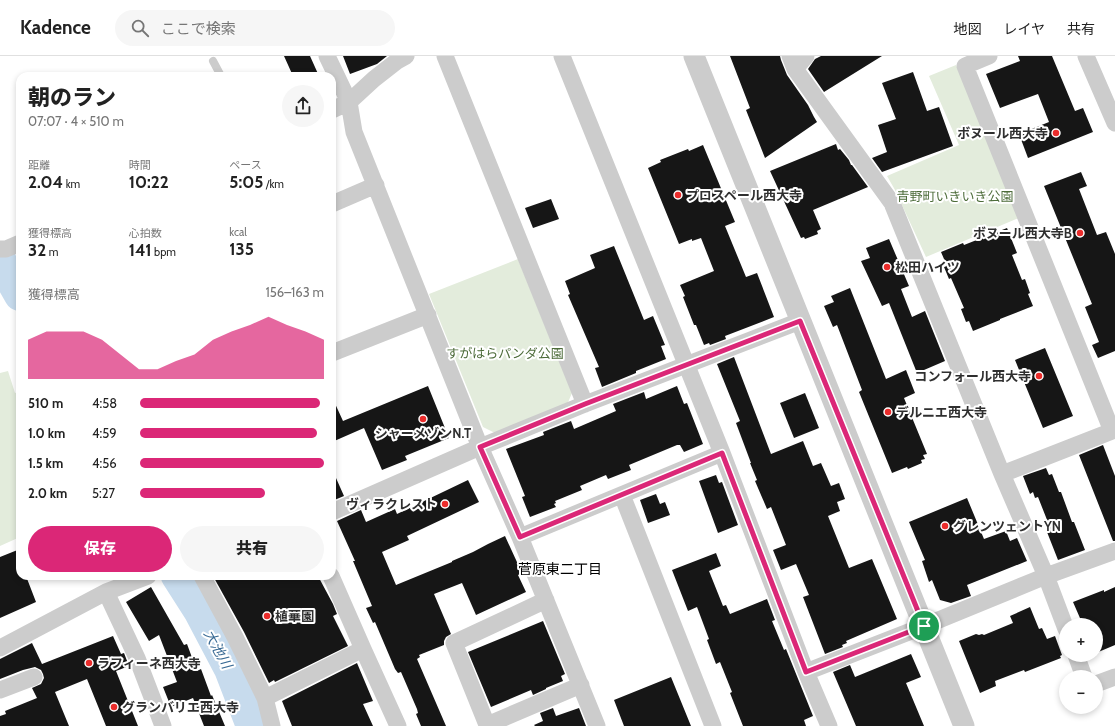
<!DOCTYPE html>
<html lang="ja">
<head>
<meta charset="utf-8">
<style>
	:root { --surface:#fff; --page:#f6f6f6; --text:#222; --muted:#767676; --line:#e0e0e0; --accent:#db2777 }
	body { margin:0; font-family:Cabin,"Noto Sans JP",sans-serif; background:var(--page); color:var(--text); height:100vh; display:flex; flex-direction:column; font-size:15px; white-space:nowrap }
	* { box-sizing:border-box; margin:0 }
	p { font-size:13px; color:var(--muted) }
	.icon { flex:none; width:22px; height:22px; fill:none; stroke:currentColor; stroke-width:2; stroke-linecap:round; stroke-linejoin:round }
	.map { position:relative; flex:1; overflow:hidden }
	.sheet { position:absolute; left:16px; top:16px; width:320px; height:508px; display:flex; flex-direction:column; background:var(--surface); border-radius:12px; box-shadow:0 2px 6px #0003 }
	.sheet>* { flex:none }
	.fabs { position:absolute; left:1059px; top:562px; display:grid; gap:8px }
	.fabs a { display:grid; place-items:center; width:44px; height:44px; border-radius:50%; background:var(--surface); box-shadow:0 2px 6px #0003; font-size:20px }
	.pin { position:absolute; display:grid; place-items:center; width:34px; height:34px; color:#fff; margin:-17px; border:2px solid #fff; border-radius:50%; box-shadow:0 1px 4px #0007 }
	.round { display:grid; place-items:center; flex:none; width:42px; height:42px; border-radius:21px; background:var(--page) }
	.overview { display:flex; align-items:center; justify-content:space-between; height:68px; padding:0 12px }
	h1 { font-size:22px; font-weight:800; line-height:30px }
	.stats { display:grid; grid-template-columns:repeat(3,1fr); gap:6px; height:68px; padding:4px 12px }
	.stats div { display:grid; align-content:center }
	.stats b { font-size:17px; font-weight:800 }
	.stats small { font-size:11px; font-weight:400 }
	.stats p { font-size:11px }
	.chart { height:112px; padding:8px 12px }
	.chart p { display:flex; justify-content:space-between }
	.chart svg { width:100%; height:72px; margin-top:4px; fill:var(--accent); opacity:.7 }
	.cta { display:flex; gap:8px; margin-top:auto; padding:8px 12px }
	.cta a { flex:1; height:46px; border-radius:24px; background:var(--accent); color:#fff; font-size:16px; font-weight:800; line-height:46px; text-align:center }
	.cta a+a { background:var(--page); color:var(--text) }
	ul { padding:0 12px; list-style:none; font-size:13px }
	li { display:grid; grid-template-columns:64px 48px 1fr; align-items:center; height:30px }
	li i { height:10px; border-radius:5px; background:var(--accent) }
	header { display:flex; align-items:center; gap:24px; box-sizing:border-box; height:56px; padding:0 20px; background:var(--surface); border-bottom:1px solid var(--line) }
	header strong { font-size:19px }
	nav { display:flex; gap:22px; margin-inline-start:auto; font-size:14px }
	.search { width:280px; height:36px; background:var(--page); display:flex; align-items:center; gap:10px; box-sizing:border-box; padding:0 14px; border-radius:22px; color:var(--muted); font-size:15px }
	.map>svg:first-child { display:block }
	.green { fill:#e3ecdc }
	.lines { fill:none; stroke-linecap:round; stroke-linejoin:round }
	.river { stroke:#c7dbed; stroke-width:32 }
	.building { fill:#161616 }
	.service { stroke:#ccc; stroke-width:8 }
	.minor { stroke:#ccc; stroke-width:17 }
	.tertiary { stroke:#ccc; stroke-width:21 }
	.route-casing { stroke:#fff; stroke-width:8 }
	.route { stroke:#db2777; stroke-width:5 }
	.poi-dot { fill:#eb2c2b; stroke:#fff; stroke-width:1.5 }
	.labels { text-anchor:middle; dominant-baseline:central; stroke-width:4; stroke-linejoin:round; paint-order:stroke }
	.poi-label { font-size:13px; font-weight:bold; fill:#2f2f2f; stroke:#fff; text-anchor:start }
	.park-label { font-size:13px; fill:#4d6c3a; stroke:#fff }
	.neighbourhood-label { font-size:14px; fill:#000; stroke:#fff }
	.water-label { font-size:14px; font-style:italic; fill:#396a94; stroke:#fff }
</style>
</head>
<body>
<header>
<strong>Kadence</strong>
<div class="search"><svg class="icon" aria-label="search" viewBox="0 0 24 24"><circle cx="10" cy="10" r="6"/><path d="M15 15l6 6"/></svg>ここで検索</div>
<nav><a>地図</a><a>レイヤ</a><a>共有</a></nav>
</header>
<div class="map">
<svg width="1115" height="670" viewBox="0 0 1115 670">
	<rect width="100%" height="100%" fill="#fff"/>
	<path class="green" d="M956,9L1021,161L926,201L895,134L887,120L959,89L929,20Z
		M518,203L572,337L566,351L497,378L483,371L429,238Z
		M8,315L15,337L20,335V481L0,490V317Z"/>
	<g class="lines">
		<path class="river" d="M0,203L1,206L20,239
			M177,520L200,556L230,613L252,670"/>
	</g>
	<path class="building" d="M284,0H310L319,20H293Z
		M343,0H387L377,8L350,18Z
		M730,0H780L781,4L787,19L808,49L814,61L817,66L765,102L746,54L750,52Z
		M821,0H882L824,36L808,13L815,3Z
		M1018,0H1052L1075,55L1083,52L1093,76L1028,102L1019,78L1049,66L1038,38L1000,52L986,18L1020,5Z
		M913,16L927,55L939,51L953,90L882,116L872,102L887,96L878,69L896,63L882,27Z
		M836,88L838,94L840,93L849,104L851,109H852L868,131L813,154L821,173L817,175L818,178L805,183L804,181L801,182L770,115Z
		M703,89L735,166L725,170L746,221L757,217L774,261L725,280L726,283L710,289L709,287L704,289L696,269H694L683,241L685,240L680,229L714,215L701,182L692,185V183L679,188L648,112L661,106L660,104L688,93L689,95Z
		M1081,116L1087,130L1079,133L1097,179L1106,176L1115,198V295L1098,302L1092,289L1099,286L1085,251L1092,248L1044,130Z
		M551,143L559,163L533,172L525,152Z
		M1007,172L1017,197L1012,199L1022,224L1025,223L1030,237L1028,238L1033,250L1000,263V264L973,275L969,265L966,266L961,253L964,252L951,222L949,223L944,211L947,210L941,196L963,187L964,189Z
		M889,183L909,230L901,233L912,261L925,255L945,305L917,317L889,247L882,250L861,205L870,202L866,192Z
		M614,190L644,264L653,260L665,289L661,290L666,303L636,315V317L602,331L595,312L599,311L568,239L570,238L565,225L595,212L590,199Z
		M850,232L886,323L906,314L915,337L904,342L927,398L923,399L925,403L921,404L922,407L908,413L907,411L892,417L859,336L862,334L837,269L833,271L824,250L834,246L831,240Z
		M1045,292L1073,360L1043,372L1015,304Z
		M734,301L771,398L803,385L813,410L821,407L831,430L839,427L845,443L837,446L840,455L828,460L849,512L872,503L897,563L846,585L847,587L842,589L843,591L825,598L803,541L809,539L796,508L781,514L773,494L786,489L771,451L767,453L755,425L757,424L750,407H751L736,367L740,365L717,308Z
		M428,330L449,382L405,400L407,404L382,414L364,372L332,386V341L343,365Z
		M677,330L684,348L687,347L703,388L684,396L680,389H677L629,409L631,414L608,423L606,419L580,430L582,434L555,445L556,447L554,448L556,451L530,461L522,441L525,440L506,393L544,379L543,376L571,365L574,373L616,355L613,348L644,336L646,343Z
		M805,337L819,372L794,382L780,347Z
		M1103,389L1115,420V485H1113L1079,399Z
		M1046,412L1049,419L1052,418L1059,436H1061L1072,466H1074L1085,494L1058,504L1047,476L1051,474L1038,441L1035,442L1033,436L1030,438L1023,420Z
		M332,413L344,440L332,445Z
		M716,419L719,427L722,426L738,469L718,477L699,425Z
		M468,424L479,446L407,480L409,484L382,496L396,529L452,506V505L473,496L488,488L505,480L522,517L518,519L526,536L476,559L462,527L434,538L451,578L446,581L444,585V589L419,599L420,601L417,603L446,670H421L416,658L418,657L417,653L401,616L398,617L395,613L375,566L373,567L366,552L372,550L353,505H355L337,465L361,454L366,466L395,453L397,458Z
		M656,438L660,448L665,446L670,459L648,467L640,444Z
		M967,442L984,483L1006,475L1010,485L1017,482L1027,505L967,529L971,540L951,547L940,544L932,524L929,526L922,505L925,504L909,466Z
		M20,493V520H26L36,546L0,562V501Z
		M716,497L721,510L709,515L723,550L726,549L730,558L767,543L775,564L772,565L784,594L786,593L813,660L804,664L806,670H743L730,637L732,636L720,606L716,608L707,584L709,583L697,551L688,555L672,514Z
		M213,520H318L333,548L337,558L333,560L348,590L275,626L274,624L269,627L244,576Z
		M151,531L184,589L187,588L197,615L201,613L211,640L212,639L225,670H204L193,642L171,651L163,631L177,626L159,579L149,585L126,546Z
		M1115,531V589L1096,597V569H1083L1073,546L1104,534V536Z
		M1030,551L1039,573L1042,572L1047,583L1055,580L1062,599L1060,600L1061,602L1025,616L1024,614L995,625L996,630L980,637L959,585L976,578L979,579L982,578L984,579L1013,567L1010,560Z
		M543,565L565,618L561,620L563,625L546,632V633L533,639L531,634L491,651L468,596Z
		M113,580L121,598L124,597L129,610L116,615L138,670H106L87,623L55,636L69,670H0V660L6,658L5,655L37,642L32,632L41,628L44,622L43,618L41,614L35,611L23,614L0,623V603L32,587L42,608Z
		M911,598L921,621L906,627L924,670H856L833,616L850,609L855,621Z
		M357,607L373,645L363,648L373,670H292L282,645Z
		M671,621L691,670H624L614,644Z
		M553,652L556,660L579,652L586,670H535L534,669L543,665L540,657Z"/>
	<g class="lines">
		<path class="service" d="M213,5L221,20"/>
		<path class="minor" d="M327,0L349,46L354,76L480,391L520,481L597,670
			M445,0L585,348
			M562,0L722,397L806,616L829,670
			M790,0L795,13L892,147L1002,418L1046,520L1066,573
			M989,0L965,10L1112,375
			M1086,0L1115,67
			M795,13L806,0
			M332,54L349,46L374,23L397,5L406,0
			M332,148L376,129
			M0,193H6L20,187
			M332,297L428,259
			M1002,418L1115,374
			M622,439L713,670
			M332,456L480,391L585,348L800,265
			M520,481L722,397
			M202,520L235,581L265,642L272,670
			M331,520L363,593L398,670
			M106,536L137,602L163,670
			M546,544L454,587L487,669L581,629
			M0,592L106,536L148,520
			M1076,599L1084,621
			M806,616L924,570L1046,520L1115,495
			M1096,628L1115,621
			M0,634L34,621
			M265,642L363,593"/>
		<path class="tertiary" d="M694,0L964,670"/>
	</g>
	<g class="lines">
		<defs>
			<path id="route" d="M800,265L924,570L806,616L722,397L520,481L480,391L585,348Z"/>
		</defs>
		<use href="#route" class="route-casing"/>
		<use href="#route" class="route"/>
	</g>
	<g class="poi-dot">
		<circle cx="1056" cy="77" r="4"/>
		<circle cx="678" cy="139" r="4"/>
		<circle cx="1080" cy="177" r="4"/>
		<circle cx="887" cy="211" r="4"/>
		<circle cx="1039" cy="320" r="4"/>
		<circle cx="888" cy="356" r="4"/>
		<circle cx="423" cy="363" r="4"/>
		<circle cx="445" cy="448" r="4"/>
		<circle cx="945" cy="470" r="4"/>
		<circle cx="267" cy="560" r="4"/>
		<circle cx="89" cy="607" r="4"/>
		<circle cx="114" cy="651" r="4"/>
	</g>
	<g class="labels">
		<g class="poi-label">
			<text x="1048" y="77" text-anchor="end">ボヌール西大寺</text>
			<text x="686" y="139">プロスペール西大寺</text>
			<text x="1072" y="177" text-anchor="end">ボヌール西大寺B</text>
			<text x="895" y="211">松田ハイツ</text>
			<text x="1031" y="320" text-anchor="end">コンフォール西大寺</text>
			<text x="896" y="356">デルニエ西大寺</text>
			<text x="423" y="377" text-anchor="middle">シャーメゾンN.T</text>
			<text x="437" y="448" text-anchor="end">ヴィラクレスト</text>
			<text x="953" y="470">グレンツェントYN</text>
			<text x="275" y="560">植華園</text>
			<text x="97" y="607">ラフィーネ西大寺</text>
			<text x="122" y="651">グランバリエ西大寺</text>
		</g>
		<g class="park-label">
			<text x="955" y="140">青野町いきいき公園</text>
			<text x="505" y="297">すがはらパンダ公園</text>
		</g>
		<g class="neighbourhood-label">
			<text x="560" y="513">菅原東二丁目</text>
		</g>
		<g class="water-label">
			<text transform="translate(218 593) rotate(61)">大池川</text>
		</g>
	</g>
</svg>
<div class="fabs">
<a>+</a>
<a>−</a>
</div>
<div class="pin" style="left:924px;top:570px;background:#1e9e55"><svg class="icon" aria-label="arrive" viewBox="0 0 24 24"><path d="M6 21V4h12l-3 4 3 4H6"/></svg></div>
<section class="sheet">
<div class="overview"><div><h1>朝のラン</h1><p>07:07 · 4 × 510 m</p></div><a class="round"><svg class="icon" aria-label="share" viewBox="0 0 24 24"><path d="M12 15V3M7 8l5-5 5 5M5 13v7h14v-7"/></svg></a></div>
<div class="stats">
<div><p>距離</p><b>2.04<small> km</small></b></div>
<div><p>時間</p><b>10:22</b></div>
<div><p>ペース</p><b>5:05<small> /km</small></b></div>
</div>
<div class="stats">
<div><p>獲得標高</p><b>32<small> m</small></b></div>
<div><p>心拍数</p><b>141<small> bpm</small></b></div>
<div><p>kcal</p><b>135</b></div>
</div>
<div class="chart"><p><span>獲得標高</span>156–163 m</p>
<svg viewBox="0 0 160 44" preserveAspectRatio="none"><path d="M0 44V20L10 15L20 15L30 15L40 20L50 29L60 38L70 38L80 33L90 29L100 20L110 15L120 11L130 6L140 11L150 15L160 20V44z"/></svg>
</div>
<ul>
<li><b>510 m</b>4:58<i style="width:98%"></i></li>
<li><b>1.0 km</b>4:59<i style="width:96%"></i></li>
<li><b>1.5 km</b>4:56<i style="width:100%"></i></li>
<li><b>2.0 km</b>5:27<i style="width:68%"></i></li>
</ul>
<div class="cta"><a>保存</a><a>共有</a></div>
</section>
</div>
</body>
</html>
